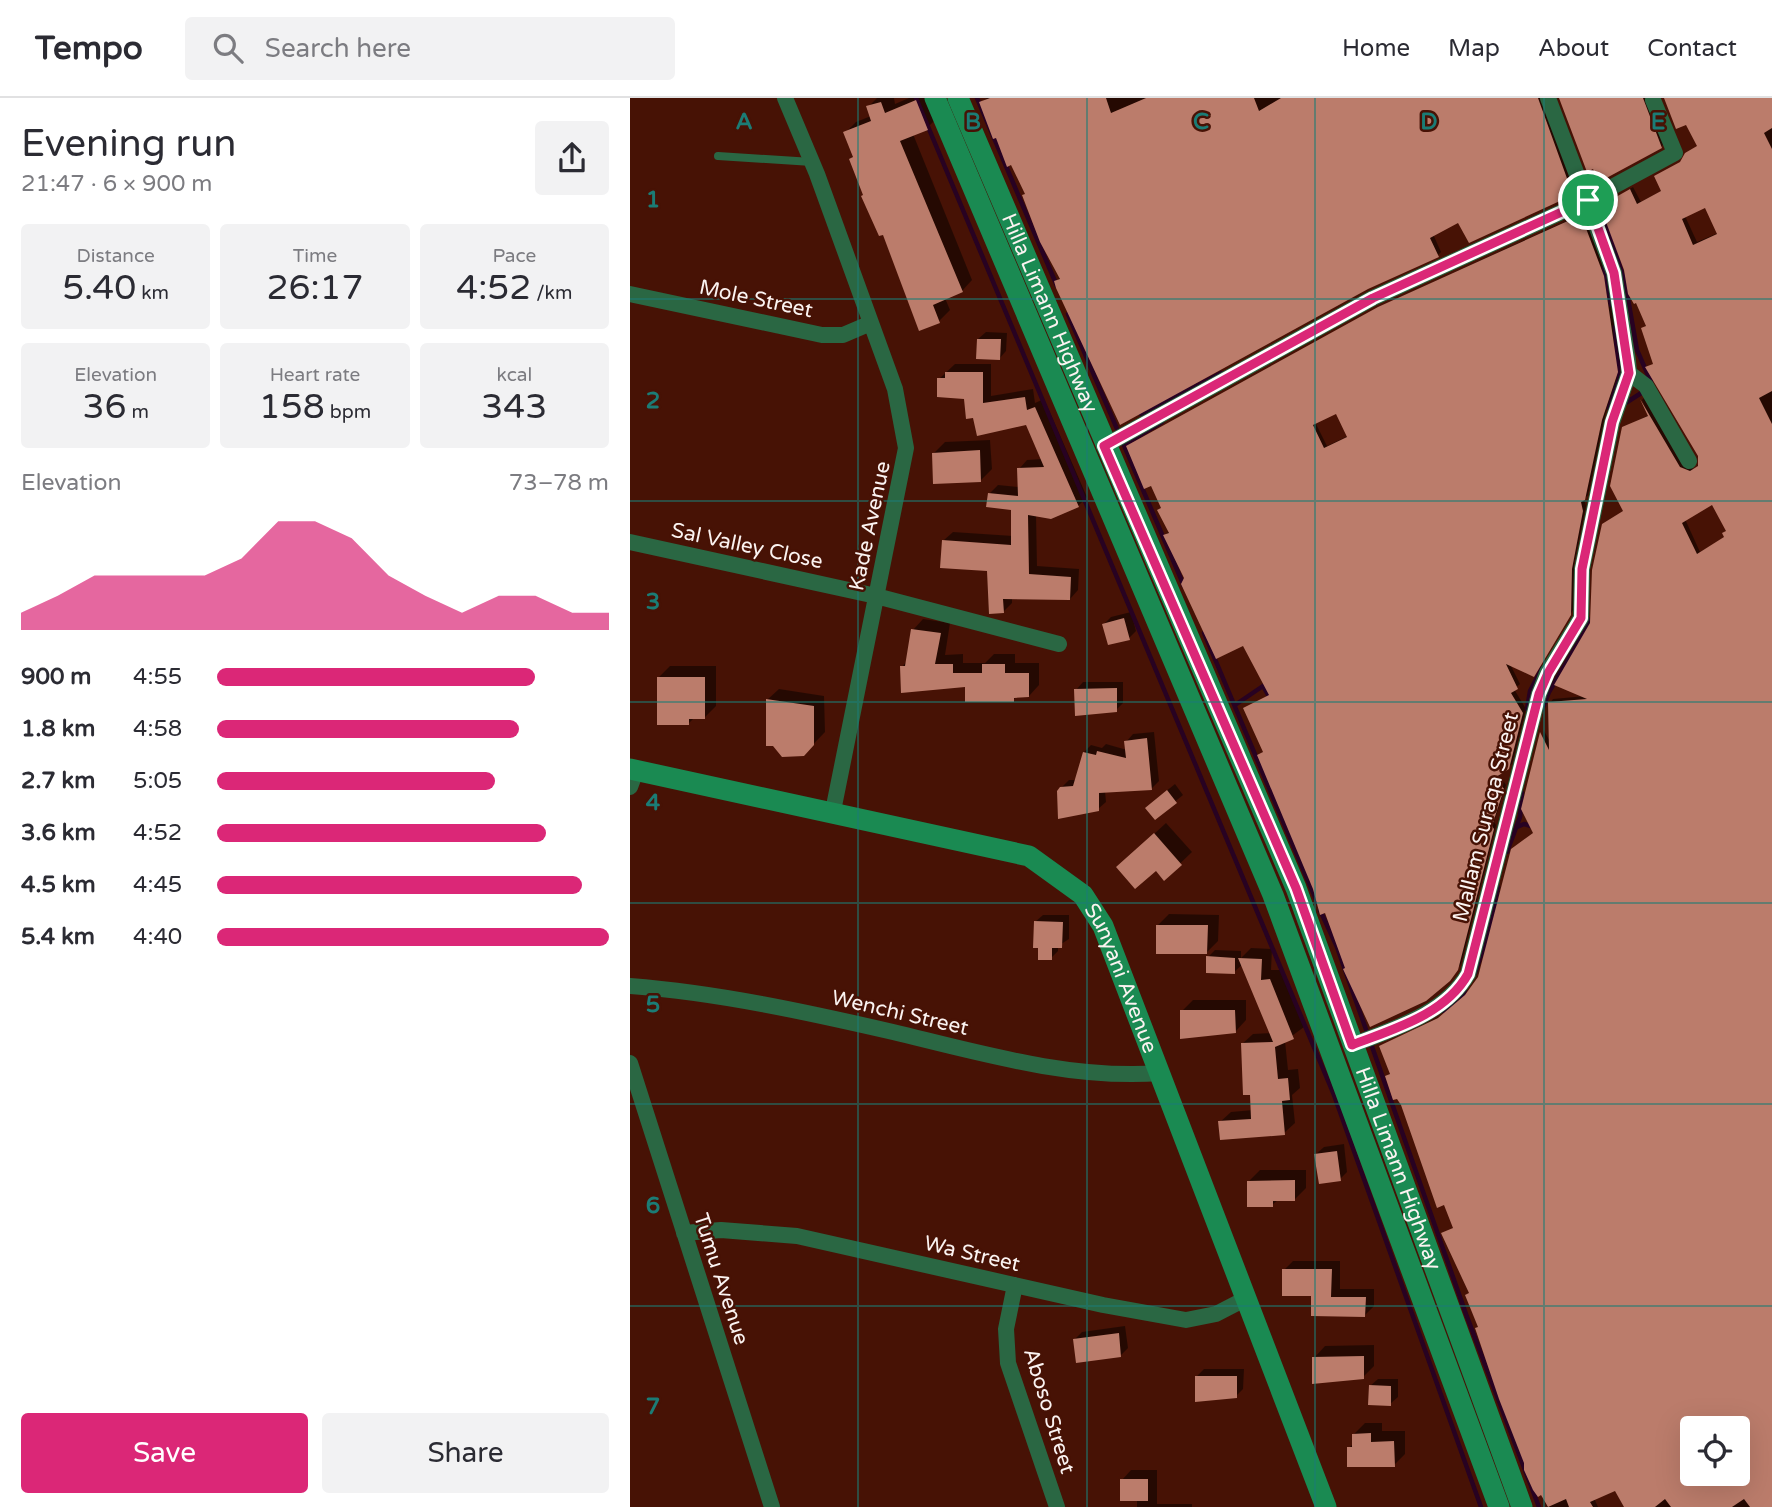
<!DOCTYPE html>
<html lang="en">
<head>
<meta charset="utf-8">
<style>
	:root { --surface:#fff; --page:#f2f2f3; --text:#2b2b33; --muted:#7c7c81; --line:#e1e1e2; --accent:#db2777 }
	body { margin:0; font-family:"Varela Round",sans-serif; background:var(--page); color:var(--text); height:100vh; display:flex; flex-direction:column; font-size:26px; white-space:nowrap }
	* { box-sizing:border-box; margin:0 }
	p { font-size:23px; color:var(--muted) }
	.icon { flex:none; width:38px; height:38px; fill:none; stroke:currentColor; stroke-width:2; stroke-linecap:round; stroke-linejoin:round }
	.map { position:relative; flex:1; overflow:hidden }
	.drawer { display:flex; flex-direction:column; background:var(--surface); width:630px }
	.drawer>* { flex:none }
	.buttons { position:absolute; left:1050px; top:1318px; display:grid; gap:14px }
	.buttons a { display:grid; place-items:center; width:70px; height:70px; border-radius:7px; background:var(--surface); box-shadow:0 7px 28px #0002; font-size:35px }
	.pin { position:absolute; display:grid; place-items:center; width:60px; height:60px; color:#fff; margin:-30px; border:4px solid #fff; border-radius:50%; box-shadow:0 2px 7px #0007 }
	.round { display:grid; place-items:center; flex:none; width:74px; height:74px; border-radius:7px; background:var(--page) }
	.head { display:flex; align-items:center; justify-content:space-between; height:119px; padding:0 21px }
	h1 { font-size:38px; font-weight:600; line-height:52px }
	.metrics { display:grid; grid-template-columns:repeat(3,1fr); gap:10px; height:119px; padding:7px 21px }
	.metrics div { display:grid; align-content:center; border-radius:7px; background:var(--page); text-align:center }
	.metrics b { font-size:35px; font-weight:600 }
	.metrics small { font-size:19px; font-weight:400 }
	.metrics p { font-size:19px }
	.chart { height:196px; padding:14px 21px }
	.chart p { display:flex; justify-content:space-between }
	.chart svg { width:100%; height:126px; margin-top:7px; fill:var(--accent); opacity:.7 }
	.button { display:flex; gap:14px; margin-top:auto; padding:14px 21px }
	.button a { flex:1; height:80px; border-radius:7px; background:var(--accent); color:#fff; font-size:28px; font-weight:600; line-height:80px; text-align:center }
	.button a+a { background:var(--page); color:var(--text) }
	ul { padding:0 21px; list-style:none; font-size:23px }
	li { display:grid; grid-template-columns:112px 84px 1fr; align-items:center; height:52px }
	li i { height:18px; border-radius:9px; background:var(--accent) }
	header { display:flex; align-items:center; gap:42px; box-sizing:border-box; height:98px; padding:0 35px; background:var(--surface); border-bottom:2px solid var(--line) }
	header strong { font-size:33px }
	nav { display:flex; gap:38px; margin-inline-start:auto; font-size:24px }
	.search { width:490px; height:63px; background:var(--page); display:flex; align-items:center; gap:18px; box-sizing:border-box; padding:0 24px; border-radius:7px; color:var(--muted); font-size:26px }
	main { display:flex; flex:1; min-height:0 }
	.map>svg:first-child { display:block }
	.shadow { fill:#0007; fill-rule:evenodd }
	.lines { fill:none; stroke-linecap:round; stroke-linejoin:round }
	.stream { stroke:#280222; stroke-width:4.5 }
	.building { fill:#bb7c6b; fill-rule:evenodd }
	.lane { stroke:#2a6743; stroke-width:8 }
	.street { stroke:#2a6743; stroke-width:16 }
	.secondary { stroke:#1a8a52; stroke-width:21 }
	.route-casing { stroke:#fff; stroke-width:14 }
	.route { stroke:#db2777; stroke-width:9 }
	.grid { fill:none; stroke:#1b7c75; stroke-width:2; stroke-opacity:0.55 }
	.labels { text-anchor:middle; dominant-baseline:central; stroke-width:5; stroke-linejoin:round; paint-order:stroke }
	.street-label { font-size:21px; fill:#fbf3f1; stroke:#471205 }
	.grid-label { font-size:23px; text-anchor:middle; font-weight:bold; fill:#1b7c75; stroke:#471205; stroke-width:5; stroke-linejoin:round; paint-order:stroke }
</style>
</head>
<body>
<header>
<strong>Tempo</strong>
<div class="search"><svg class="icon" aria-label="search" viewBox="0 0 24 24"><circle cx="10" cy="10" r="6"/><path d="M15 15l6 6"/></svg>Search here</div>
<nav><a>Home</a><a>Map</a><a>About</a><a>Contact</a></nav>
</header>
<main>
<section class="drawer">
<div class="head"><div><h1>Evening run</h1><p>21:47 · 6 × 900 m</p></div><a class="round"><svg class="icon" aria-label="share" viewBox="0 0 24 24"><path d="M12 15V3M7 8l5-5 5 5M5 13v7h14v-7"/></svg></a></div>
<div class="metrics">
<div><p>Distance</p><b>5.40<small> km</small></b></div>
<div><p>Time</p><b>26:17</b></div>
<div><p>Pace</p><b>4:52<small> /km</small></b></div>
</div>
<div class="metrics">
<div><p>Elevation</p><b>36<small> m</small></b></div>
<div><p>Heart rate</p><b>158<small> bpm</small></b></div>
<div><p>kcal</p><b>343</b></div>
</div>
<div class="chart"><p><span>Elevation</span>73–78 m</p>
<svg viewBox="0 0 160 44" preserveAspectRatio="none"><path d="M0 44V38L10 32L20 25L30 25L40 25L50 25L60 19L70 6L80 6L90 12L100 25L110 32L120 38L130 32L140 32L150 38L160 38V44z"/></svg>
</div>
<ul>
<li><b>900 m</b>4:55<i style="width:81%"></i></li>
<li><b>1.8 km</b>4:58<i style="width:77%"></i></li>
<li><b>2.7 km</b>5:05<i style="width:71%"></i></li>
<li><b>3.6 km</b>4:52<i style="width:84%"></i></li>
<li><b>4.5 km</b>4:45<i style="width:93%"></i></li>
<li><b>5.4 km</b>4:40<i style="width:100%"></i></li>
</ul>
<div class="button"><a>Save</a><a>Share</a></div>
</section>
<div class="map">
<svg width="1142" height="1409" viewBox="0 0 1142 1409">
	<rect width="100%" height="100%" fill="#471205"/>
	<path class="shadow" d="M247,0H264L265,6L279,0H300L308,19L297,30L283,36L342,182L332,193L315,200L320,212L309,223L254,134L221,61L224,57L215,35L226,24L241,18L238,9Z
		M911,0L946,92L942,96L829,122L803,136L811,154L808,157L426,184L430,180L396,96L351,5L357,0Z
		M931,0H1016L1034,45L1031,49Z
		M1035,0H1142V1409H996L985,1391L964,1400L968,1409H917L896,1364L840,1194L814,1135L825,1129L773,1006L757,979L760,975L751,948L813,917L838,897L850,880L905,734L893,711L914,633L921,645L920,605L923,601L956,598L974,426L995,412L993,330L1019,317L1012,302L1014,300L1054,366L1064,371L1070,367V357L1017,270L1025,265L1013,231L1017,226L972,108L1003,89L1011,104L1033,92L1053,63L1069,47L1057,24ZM1076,108L1088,135L1067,144L1055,118ZM1083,405L1098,432L1096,439L1070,454L1055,421ZM1062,1330H1108V1376H1062Z
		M954,115L976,174L991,269L975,317L958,397L954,401L956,408L944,466L943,512L907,573L880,566L890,586L884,591L896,611L882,666L868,675L876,687L864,724L866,727L831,866L812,888L741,927L732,912L705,842L707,840L629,657L634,653L615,611L641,596L614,545L556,480L535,437L540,433L533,409L498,348L753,207ZM707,313L718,338L697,348L685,324Z
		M356,234L377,235L376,253L369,261L348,241Z
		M325,266H361V298L403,291L405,305L414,301L457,399L448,408L406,416L407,468L449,471L448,492L440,501L382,500V505L373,514L359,472L314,442L323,434L383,438L382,410L359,396L368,387L389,389V371L397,362L413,361L397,325L345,318L336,300L309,281Z
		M360,342L362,371L351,382L304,355L315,344Z
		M501,514L506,533L499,540L474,526L481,519Z
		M293,521L320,525L315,557L333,556V565H355L364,556H385V565H409V587L399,598H387L383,602L272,569L277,563L283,532Z
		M40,568H86V608L74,620H64L58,626L29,579Z
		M453,584H493V605L486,612L446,592Z
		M149,591L194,598L195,634L173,657L137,602Z
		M524,634L529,683L522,690L475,693L476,704L468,711L431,690L439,682H447L454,654L461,647L472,650L476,646L497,652L496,644L503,636Z
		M545,686L553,697L525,720L524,703Z
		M536,725L562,754L535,780L526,770L500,758Z
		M539,816L589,817L588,843L577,854L528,827Z
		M413,817H439V841L428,848V853L421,860L405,824Z
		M621,850L642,851L641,872H651L674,929L655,943L658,972L668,971L670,990L662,997L665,1025L654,1035L590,1024L601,1014L623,1012L612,946L623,936L641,935L613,866L604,874L578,859L585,852L611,853V860Z
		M563,902H616V922L605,934L552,939V913Z
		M714,1046L717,1074L710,1081L686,1056L694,1049Z
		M630,1072H676V1090L664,1102H648L642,1107L619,1083Z
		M663,1163H710V1191H744V1208L735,1217L683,1196L654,1172Z
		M495,1228L498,1250L491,1257L445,1241L452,1234Z
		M744,1247V1268L733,1279L684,1284V1260L695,1248Z
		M574,1271H614L613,1291L606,1298L567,1278Z
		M748,1281H768V1299L760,1306L740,1288Z
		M735,1325H752V1333H775V1356L764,1367L719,1350L724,1345V1336Z
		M501,1372H527V1406H562V1409H507V1401L492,1382Z"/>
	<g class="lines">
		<path class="stream" d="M286,0L704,997L851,1409
			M347,0L427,188
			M958,68L967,93
			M975,122L995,184L1007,252L1021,284
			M974,170L981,207
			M438,216L554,488
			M994,306L1016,292
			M979,310L989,281L985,229
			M511,316L591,275
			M494,347L532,324
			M574,535L687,804
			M633,588L641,602
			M605,607L633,588
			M897,611L900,593L912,570
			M912,612L919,594L958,528V521
			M887,729L894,726L904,729
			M877,754L890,719L892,695
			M690,812L707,849L836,1216L909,1409
			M845,875L860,831L868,789
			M813,913L831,903L835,892"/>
	</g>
	<path class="building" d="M360,0H476L481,15L516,0H624L629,13L651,0H908L943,97L839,145L828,125L800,140L809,159L738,191L490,327L426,190L424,183L430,181L410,144L392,97L395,96L381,67L377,69L366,40L363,41L349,4Z
		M929,0H1013L1032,50L969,84L963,71L957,74Z
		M1034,0H1142V30L1134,35L1142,51V293L1129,300L1142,326V1409H1120L1114,1401L1102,1409H1041L1035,1401L1025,1409H994L985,1393L960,1404L963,1409H939L936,1401L918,1409L911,1397L908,1399L903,1392L894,1372V1365L869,1301L845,1230L848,1229L835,1197L839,1195L811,1135L823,1130L814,1107L807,1110L771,1007L767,1001L763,1002L755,978L760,976L749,948L808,920L835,897L848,879L881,751L903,735L891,711L910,634L919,652L918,604L957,601L924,587L960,525L962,472L972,426L993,413L980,388L992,329L1018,318L1010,301L1050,369L1060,373L1068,368V358L1015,269L1023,266L1011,230L1016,228L1006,205L1004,206L998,196L994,172L970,108L1000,91L1007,106L1031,93L1024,78L1050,64L1055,55L1067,48L1056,27L1046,31ZM1075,110L1087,136L1063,147L1052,121ZM1082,407L1096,433L1092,435L1094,439L1067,456L1052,425ZM1062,1330H1108V1376H1062Z
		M286,2L298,32L270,43L333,194L303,207L310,225L289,233L253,137L249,138L231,98L233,97L219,61L223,59L213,34L241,23L236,8L251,4L255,15Z
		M951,117L974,178L988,274L972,322L955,402L951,404L953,413L942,471L941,517L904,579L876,566L888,591L881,595L893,615L879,671L866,679L874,691L862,728L864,731L828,872L820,883L796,903L740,929L713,871L715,870L695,815L690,817L683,791L627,657L633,654L613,610L639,597L613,548L586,561L551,486L554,480L533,437L539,435L527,412L531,410L521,388L514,391L496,348L748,209ZM706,316L717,339L694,350L683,327Z
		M347,241H371L370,262L346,261Z
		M315,274H353V305L395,299L397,312L405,309L449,409L421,421L398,417L399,476L441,479L440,502L373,501L374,515L359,516L357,473L310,470L312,442L381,447V412L356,409L358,395L388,398L387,370L414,369L396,327L347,338L343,320L336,321L334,301L307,299V280H315Z
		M350,352L351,384L303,386L302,355Z
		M494,520L500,542L478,547L472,526Z
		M281,531L311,535L305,566H323V575H352V566H375V575H399V599L384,600V604H335V589L271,595L270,568H275Z
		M27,579H75V621H59V627H27Z
		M487,590V614L445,618L444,591Z
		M136,601L184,608V647L174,658L152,659L143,648H136Z
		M517,640L522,692L469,695V713L428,721L427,693L430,689L443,688L453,654L466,657L467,653L496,660L494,643Z
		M537,692L547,705L525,722L515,710Z
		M524,735L552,767L534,783L526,773L505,791L486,769Z
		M404,823L433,824L432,850H422V862H408V850H403Z
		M526,827H578L577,856H526Z
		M576,858L605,860V876L576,875Z
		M608,860L632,861L631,882L640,881L664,941L645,949L648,981L658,980L660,1002L652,1003L655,1037L590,1042L588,1023L621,1021L620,997H613L611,945L643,944Z
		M550,912H605L606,935L550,941Z
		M707,1053L711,1083L689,1086L684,1056Z
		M665,1082V1103H643V1109H617V1083Z
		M652,1171H702L701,1199H736L735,1219L681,1218V1198H652Z
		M489,1235L491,1259L446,1265L443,1241Z
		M734,1258V1281L682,1286V1259Z
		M565,1278H607V1300L565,1304Z
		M739,1287L761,1288V1308L738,1307Z
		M741,1335V1344L764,1343L765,1369H717V1349H722V1336Z
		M490,1381H518V1403H490Z"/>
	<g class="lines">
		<path class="lane" d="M88,58L182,64"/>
		<path class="street" d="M155,0L187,76L265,291L276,350L203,713
			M0,196L192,237H213L241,225
			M999,275L1016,288L1059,363
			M474,348L743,200L958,102L1045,55L1023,2
			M0,444L246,498L429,546
			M0,689L6,673
			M0,888C89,895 176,914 263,934C350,955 442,982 531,975
			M722,947C763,931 815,916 838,876L909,596L917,575L951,520L952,471L982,325L999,275L998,263L984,175L918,0
			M0,965L142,1409
			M54,1135L91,1132L167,1138L473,1207L556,1222L586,1216L615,1201
			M385,1187L376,1231L378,1265L427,1409"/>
		<g class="secondary">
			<path d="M305,0L643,797L869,1409"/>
			<path id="s1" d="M328,0L666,790L892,1409"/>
			<path id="s2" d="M0,671L399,758L453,797L473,828L696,1409"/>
		</g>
	</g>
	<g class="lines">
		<defs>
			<path id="route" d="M958,102L984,175L999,275L982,324L952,471L951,520L918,575L909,596L838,876C815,917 763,931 722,947L666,790L474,348L743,200Z"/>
		</defs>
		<use href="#route" class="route-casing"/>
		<use href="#route" class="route"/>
	</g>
	<path class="grid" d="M228,0V1409M457,0V1409M685,0V1409M914,0V1409M0,201H1142M0,403H1142M0,604H1142M0,805H1142M0,1006H1142M0,1208H1142"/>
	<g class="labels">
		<g class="street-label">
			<text transform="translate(126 201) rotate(12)">Mole Street</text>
			<text stroke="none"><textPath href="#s1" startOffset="234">Hilla Limann Highway</textPath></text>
			<text transform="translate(240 428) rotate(-78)">Kade Avenue</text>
			<text transform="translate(117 448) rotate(12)">Sal Valley Close</text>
			<text transform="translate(856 719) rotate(-76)">Mallam Suraqa Street</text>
			<text stroke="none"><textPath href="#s2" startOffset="567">Sunyani Avenue</textPath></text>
			<text transform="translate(270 915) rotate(13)">Wenchi Street</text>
			<text stroke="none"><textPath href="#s1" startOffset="1158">Hilla Limann Highway</textPath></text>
			<text transform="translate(342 1156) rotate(13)">Wa Street</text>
			<text transform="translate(91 1181) rotate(72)">Tumu Avenue</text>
			<text transform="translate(419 1313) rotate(73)">Aboso Street</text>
		</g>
	</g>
	<g class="grid-label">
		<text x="114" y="31">A</text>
		<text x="343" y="31">B</text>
		<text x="571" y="31">C</text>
		<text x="799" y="31">D</text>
		<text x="1028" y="31">E</text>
		<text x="23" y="109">1</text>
		<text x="23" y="310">2</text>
		<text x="23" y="511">3</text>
		<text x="23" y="712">4</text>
		<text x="23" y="914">5</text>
		<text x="23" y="1115">6</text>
		<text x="23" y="1316">7</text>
	</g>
</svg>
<div class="buttons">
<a><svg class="icon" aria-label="locate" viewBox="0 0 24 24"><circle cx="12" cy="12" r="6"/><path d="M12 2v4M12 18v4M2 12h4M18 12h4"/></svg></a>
</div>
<div class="pin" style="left:958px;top:102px;background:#1e9e55"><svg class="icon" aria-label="arrive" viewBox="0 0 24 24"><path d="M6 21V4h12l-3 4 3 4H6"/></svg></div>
</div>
</main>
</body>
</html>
